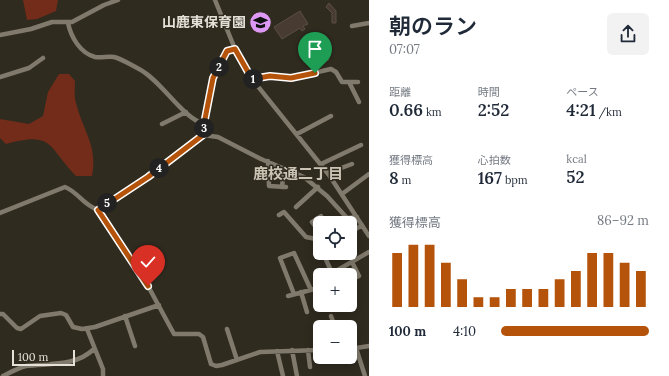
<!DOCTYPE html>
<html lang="ja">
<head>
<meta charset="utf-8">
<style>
	:root { --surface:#fff; --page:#f2f2f3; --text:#1f2937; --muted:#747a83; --accent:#b45309 }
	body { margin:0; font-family:Lora,"Noto Sans JP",serif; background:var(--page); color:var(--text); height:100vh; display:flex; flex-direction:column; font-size:15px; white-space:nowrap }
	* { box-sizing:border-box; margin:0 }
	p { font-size:13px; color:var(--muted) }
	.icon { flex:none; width:22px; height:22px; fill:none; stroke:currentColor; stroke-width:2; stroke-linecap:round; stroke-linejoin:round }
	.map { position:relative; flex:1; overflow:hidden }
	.drawer { display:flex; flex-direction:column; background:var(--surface); width:300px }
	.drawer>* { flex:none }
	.fabs { position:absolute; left:313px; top:216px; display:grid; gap:8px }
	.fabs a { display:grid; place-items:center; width:44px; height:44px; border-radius:6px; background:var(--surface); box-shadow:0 2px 10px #0003; font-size:20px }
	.scale { position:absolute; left:12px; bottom:10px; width:63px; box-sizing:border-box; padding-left:4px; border:2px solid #e5e1d9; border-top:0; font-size:11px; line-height:14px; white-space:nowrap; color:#e5e1d9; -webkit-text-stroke:3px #302b1f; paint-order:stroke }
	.pin { position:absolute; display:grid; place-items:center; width:34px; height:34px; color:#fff; margin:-41px -17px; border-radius:50% 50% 50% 0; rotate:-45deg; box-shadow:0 0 4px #0007 }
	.pin .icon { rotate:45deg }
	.km { position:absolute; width:20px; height:20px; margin:-10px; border-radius:50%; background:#222; color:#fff; font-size:11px; line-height:20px; text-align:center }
	.round { display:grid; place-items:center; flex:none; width:42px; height:42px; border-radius:6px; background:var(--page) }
	.overview { display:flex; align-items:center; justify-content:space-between; height:68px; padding:0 20px }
	h1 { font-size:22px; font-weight:600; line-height:30px }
	.figures { display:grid; grid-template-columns:repeat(3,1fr); gap:6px; height:68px; padding:4px 20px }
	.figures div { display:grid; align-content:center }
	.figures b { font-size:17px; font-weight:600 }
	.figures small { font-size:11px; font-weight:400 }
	.figures p { font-size:11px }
	.chart { height:112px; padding:8px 20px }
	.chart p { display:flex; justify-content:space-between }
	.chart svg { width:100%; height:72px; margin-top:4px; stroke:var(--accent); stroke-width:6 }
	ul { padding:0 20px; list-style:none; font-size:13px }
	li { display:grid; grid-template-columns:64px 48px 1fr; align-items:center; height:30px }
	li i { height:10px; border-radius:5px; background:var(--accent) }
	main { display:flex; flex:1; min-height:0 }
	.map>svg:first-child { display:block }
	.green { fill:#722c19 }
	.building { fill:#473b32; stroke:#5b4f45 }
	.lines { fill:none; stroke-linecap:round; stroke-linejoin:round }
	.minor { stroke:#807a6c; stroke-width:4.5 }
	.route-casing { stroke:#fff; stroke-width:8 }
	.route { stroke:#b45309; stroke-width:5 }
	.labels { text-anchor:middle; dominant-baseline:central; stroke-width:3; stroke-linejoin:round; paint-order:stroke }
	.poi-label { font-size:14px; font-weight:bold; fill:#e5e1d9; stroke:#302b1f; text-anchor:end }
	.neighbourhood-label { font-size:15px; font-weight:bold; fill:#cbc4b5; stroke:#302b1f }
</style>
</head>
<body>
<main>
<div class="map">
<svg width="369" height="376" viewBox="0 0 369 376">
	<rect width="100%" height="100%" fill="#302b1f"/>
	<path class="green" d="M23,0H58L56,11L37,19L27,20Z
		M59,74H69L75,81C75,88 74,97 76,103C83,131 98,146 92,176H76C47,146 54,131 6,144L0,138V119L29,124L43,116L48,92Z"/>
	<path class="building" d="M329,3L336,11V23H332V13L326,7Z
		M300,11L308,24L303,26L305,29L302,31L300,28L282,39L274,27Z
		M326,36L329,60L323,61L318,38Z"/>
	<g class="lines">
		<path class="minor" d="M215,0L235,49L252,79L329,175L369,236
			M68,23C71,37 80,53 95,57C101,58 108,56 114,57C122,59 131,65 139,69C162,81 181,117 204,124
			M352,26L369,23
			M0,35L31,29L52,22H72L104,5L118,0
			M0,77L29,68L43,58
			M252,79L270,76L291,78L331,69L336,72L342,82H358
			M349,82L359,102
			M162,124L186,112
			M297,134L331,116
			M203,135L204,124L213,78L227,51L235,49
			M268,161L269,186L286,187
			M321,164L361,145
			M328,173L352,164
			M282,187L284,168
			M342,194L369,174
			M296,207L318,187
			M98,210L148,177L203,135L218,137L261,159L304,177L327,196L347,218L357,217
			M0,213L65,187C78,192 83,205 98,210L148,286L174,334H199L203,337L211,364L216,366L222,365L260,352L320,350
			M279,215L284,212L306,237L316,239L320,237
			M340,223L347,218
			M320,233L312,222L321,216
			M350,233L362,225
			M323,253L332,273
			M329,275L369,252
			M350,280L359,276L352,262
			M301,292L307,312
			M294,294L280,258L294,253L311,290
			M288,296L318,288L320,286
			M0,314H3L17,328L21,329L40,316L61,313L66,315L73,327L82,329L95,327L159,305
			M125,316L135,346
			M331,316L335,327
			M87,329L103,369V376
			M227,329L237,360
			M356,348L365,376
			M350,349L369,346
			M292,350L297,376
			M308,350L310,367
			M277,351L283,376
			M3,376C11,372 18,368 26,366C49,363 75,367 94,349"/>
	</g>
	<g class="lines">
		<defs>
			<path id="route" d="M148,286L98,210L148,177L203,135L204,124L213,78L227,51L235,49L252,79L270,76L291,78L315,73"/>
		</defs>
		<use href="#route" class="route-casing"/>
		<use href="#route" class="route"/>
	</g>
	<defs>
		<symbol id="school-disc" viewBox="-11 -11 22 22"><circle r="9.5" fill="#dd99f3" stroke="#302b1f"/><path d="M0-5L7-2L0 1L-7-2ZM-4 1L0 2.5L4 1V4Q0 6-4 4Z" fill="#111"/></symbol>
	</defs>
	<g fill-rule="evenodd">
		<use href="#school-disc" x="248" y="10" width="25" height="25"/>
	</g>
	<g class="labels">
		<g class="poi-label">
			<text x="246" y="22">山鹿東保育園</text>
		</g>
		<g class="neighbourhood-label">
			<text x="298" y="173">鹿校通二丁目</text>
		</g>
	</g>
</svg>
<div class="fabs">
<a><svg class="icon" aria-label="locate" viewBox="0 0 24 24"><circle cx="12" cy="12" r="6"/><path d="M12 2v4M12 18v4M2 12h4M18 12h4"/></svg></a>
<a>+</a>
<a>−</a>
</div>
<div class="scale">100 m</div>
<div class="pin" style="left:315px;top:73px;background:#1e9e55"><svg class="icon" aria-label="arrive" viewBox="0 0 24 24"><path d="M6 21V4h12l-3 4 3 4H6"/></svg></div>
<div class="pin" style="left:148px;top:286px;background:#d93025"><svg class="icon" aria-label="check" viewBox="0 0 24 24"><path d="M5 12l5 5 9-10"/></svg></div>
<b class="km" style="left:253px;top:79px">1</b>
<b class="km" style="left:219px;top:67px">2</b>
<b class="km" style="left:204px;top:128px">3</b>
<b class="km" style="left:159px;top:168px">4</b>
<b class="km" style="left:107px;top:203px">5</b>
</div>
<section class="drawer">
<div class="overview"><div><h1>朝のラン</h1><p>07:07</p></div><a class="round"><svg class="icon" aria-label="share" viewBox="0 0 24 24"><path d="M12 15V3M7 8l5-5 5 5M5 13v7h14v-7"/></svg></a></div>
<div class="figures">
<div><p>距離</p><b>0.66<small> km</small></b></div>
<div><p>時間</p><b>2:52</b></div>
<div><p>ペース</p><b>4:21<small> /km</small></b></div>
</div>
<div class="figures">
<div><p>獲得標高</p><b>8<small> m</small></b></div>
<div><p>心拍数</p><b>167<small> bpm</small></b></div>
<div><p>kcal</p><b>52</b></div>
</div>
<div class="chart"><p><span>獲得標高</span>86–92 m</p>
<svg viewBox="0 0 160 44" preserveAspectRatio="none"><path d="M5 44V11M15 44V6M25 44V6M35 44V17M45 44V27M55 44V38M65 44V38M75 44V33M85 44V33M95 44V33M105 44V27M115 44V22M125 44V11M135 44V11M145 44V17M155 44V22"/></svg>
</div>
<ul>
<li><b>100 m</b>4:10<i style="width:100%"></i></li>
</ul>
</section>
</main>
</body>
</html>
